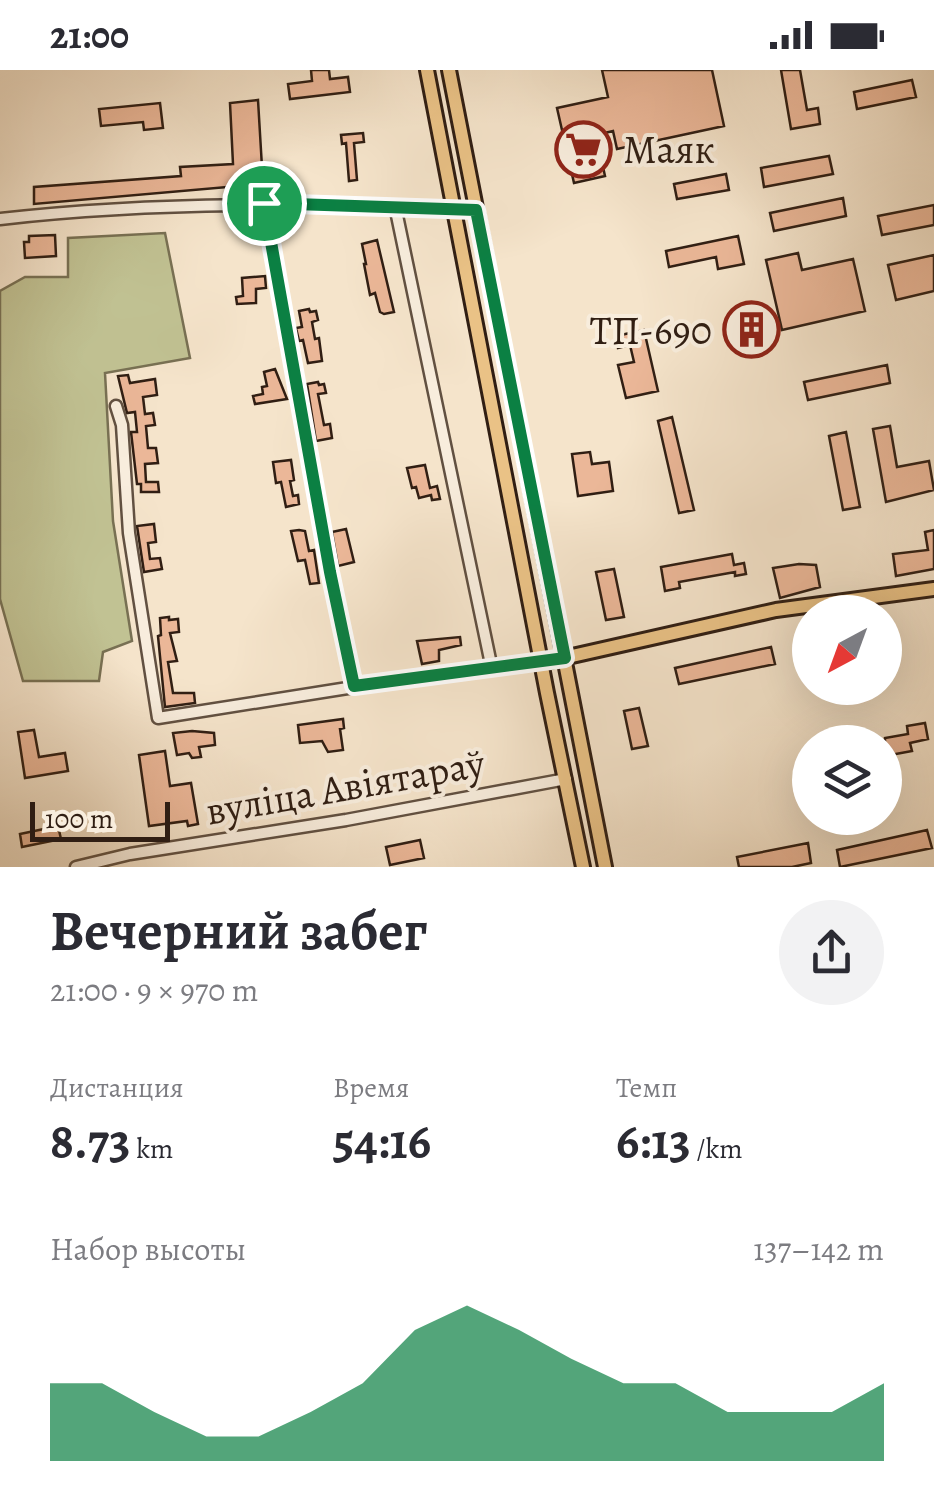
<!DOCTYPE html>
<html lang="ru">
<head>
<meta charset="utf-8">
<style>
	:root { --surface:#fff; --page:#f2f2f3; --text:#2b2b33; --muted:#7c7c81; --accent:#0b8043 }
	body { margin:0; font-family:Alegreya,serif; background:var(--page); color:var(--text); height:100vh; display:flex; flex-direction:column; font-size:38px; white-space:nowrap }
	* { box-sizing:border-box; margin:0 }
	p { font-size:32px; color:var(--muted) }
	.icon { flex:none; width:55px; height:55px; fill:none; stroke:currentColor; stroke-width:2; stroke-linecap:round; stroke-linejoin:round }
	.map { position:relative; height:797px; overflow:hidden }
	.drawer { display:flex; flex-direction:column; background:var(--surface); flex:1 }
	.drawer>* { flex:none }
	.needle { width:65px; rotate:221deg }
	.buttons { position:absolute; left:792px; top:525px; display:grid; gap:20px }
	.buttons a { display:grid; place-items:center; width:110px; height:110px; border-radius:50%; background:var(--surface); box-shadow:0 10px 40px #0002; font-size:50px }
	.scale { position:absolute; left:30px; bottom:25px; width:140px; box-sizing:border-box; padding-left:10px; border:5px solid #301e13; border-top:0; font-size:28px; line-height:35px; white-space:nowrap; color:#301e13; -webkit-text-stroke:8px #f8eddd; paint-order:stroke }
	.pin { position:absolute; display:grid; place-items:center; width:85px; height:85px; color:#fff; margin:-42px; border:5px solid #fff; border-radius:50%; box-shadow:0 2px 10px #0007 }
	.round { display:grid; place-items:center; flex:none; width:105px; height:105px; border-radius:52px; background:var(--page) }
	.headline { display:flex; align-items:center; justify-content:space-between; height:170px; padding:0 50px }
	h1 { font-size:55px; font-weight:600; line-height:75px }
	.stats { display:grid; grid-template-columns:repeat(3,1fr); gap:15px; height:170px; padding:10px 50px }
	.stats div { display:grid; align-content:center }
	.stats b { font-size:50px; font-weight:600 }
	.stats small { font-size:28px; font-weight:400 }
	.stats p { font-size:28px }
	.chart { height:280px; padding:20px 50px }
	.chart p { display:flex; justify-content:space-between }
	.chart svg { width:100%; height:180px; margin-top:10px; fill:var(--accent); opacity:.7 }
	.status { display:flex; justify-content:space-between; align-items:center; height:70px; padding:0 50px; background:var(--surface); direction:ltr }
	.status svg { height:28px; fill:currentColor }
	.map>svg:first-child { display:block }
	.green { fill:#c1c293; stroke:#787053; stroke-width:2.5 }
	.building { fill:#ebb798; stroke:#301e13; stroke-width:2.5 }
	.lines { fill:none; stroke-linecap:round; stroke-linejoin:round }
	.minor-casing { stroke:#615041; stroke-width:15 }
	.major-casing { stroke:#301e13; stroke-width:18 }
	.minor { stroke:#f8eddd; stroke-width:10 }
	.major { stroke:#eac286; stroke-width:12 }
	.route-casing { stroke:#fff; stroke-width:20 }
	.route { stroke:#0b8043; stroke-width:12 }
	.labels { text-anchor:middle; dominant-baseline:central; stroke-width:8; stroke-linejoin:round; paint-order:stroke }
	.poi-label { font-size:40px; fill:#301e13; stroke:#f8eddd; text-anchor:start }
	.street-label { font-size:40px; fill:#301e13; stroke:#f8eddd }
</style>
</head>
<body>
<div class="status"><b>21:00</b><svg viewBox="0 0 49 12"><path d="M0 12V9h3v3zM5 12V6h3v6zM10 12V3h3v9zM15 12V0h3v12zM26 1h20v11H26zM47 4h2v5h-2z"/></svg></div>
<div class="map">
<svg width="934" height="797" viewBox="0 0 934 797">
	<rect width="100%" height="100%" fill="#f5e4cb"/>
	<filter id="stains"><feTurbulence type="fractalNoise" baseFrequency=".002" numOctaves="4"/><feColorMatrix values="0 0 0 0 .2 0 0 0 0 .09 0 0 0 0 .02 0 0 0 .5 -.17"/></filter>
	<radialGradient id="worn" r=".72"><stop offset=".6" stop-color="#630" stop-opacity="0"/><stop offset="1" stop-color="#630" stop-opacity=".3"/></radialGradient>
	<path class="green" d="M165,163L190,288L105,303L113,451L132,571L103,582L99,611H23L0,529V221L25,207H68V168Z"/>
	<path class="building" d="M311,0H329L330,9L348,7L350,22L290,29L288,14L312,11Z
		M602,0H712L724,56L617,79L613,61L596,65L605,106L574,113L557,38L608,27Z
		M781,0H800L807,40L818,38L820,54L791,59Z
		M912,10L916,27L857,39L854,22Z
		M258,30L263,114L34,134V117L181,106L180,97L233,94L230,33Z
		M160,33L163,58L144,60L143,52L101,56L99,39Z
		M363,63L364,72L354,73L357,110L349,111L346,73L342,74L341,65Z
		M829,86L833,104L764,117L761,98Z
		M726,104L729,120L677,129L674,114Z
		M843,128L846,146L774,161L770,143Z
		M934,135V155L882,165L878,146Z
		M55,165L56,186L25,188L24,172H29V166Z
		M738,166L744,194L718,199L716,187L669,197L666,181Z
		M377,170L394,242L384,244L380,242L375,223L370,225L364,194H366L362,174Z
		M798,183L802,200L853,189L865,241L782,260L766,190Z
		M934,185V221L896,230L888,195Z
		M265,206L266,218L256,219V233L237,234L236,227L243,226L242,208Z
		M309,239L310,242L316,241L318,250L312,252L315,269L319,268L322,291L308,293L303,270L299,271L296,258L302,257L299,241Z
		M644,260L658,321L626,328L618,295L634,292L630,275L618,278L616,266Z
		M887,295L890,313L808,330L804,312Z
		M275,299L287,329L255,334L253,326L263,324L262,317L267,316L264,302Z
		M128,305L130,313L155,309L157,325L143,327L145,344L153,343L155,355L146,356L148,378H156L158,393L145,394L146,412H158L159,422H141V414H137L131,362H137L135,342L127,343L118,306Z
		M318,312L319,315L324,314L326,323L318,324L324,355L330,354L332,368L316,371L307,314Z
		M672,347L694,440L679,443L658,351Z
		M890,356L897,397L929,391L934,420L886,432L873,359Z
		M846,362L860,437L843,440L829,366Z
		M590,382L592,394L609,392L613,421L578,426L572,384Z
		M291,390L294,410L290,411L293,426L298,425L299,434L286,437L281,412L276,413L273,392Z
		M425,395L430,418L437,416L440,429L432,430L431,425L419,428L416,417L412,418L407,398Z
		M154,454L156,472L148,473L150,489L160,488L162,499L144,502L137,456Z
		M346,459L354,492L338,496L332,462Z
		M299,460L305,461L309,481L314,480L319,513L310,514L305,490L298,491L291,461Z
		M934,460V499L896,506L893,484L928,480L925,462Z
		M732,484L734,495L744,493L746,504L735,506V502L679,512L680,518L665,521L661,497Z
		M799,494L816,495L820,517L780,528L773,498Z
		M614,499L624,547L606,550L596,502Z
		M169,547V550L178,549L179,562L170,563L177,591L168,592L173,623H194L195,633L165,637L158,566L161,565L160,548Z
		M460,567L461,575L439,580V591L422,594L417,571Z
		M771,577L775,594L679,614L675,598Z
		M639,638L648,676L632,679L624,641Z
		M343,649L344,658L340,659L343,680L328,682L322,671L300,673L298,655Z
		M925,653L928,669L910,673L912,681L885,686V668L908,664L907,656Z
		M34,660L39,687L65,683L68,701L25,708L18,662Z
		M192,661L214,663L215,675L199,677L201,687L192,688L189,683L177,685L173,663Z
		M165,681L170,716L191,713L198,754L188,756L187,751L149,756L139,685Z
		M58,756L61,769L22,777L20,764Z
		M927,760L932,778L840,797L837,780Z
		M420,770L424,788L390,795L386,777Z
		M808,773L811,793L792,797H739L737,787Z"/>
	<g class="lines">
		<defs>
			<path id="minor" d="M265,133L330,502L354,617
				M395,136L492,599
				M0,149C159,131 316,133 475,140
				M116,336L122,355L129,463L158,648L354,617L541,593
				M76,797L130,784L346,750L566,709"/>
			<path id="major" d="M427,0L547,623L583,797
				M449,0L605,797
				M541,593L776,540L934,519"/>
		</defs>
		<use href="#minor" class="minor-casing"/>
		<use href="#major" class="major-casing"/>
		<use href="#minor" class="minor"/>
		<use href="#major" class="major"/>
	</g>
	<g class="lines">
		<defs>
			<path id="route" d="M264,133L476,140L565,588L354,616L330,502Z"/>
		</defs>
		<use href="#route" class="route-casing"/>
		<use href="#route" class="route"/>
	</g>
	<defs>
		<symbol id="supermarket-ring" viewBox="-11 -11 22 22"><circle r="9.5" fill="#f8eddd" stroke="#8f2418" stroke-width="1.5"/><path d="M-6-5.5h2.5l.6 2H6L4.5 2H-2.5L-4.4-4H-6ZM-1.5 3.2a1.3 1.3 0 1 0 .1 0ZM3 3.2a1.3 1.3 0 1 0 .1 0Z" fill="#8f2418"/></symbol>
		<symbol id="building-ring" viewBox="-11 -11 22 22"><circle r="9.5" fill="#f8eddd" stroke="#8f2418" stroke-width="1.5"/><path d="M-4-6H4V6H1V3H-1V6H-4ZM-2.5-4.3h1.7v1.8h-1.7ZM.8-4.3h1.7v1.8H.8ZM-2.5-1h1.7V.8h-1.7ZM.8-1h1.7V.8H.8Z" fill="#8f2418"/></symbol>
	</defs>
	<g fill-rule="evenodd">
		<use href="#supermarket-ring" x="552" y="48" width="63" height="63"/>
		<use href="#building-ring" x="720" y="228" width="63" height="63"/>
	</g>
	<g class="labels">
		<g class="poi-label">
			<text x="623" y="79">Маяк</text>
			<text x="712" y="260" text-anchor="end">ТП-690</text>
		</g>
		<g class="street-label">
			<text transform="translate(345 717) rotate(-10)">вуліца Авіятараў</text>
		</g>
	</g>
	<rect width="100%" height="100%" filter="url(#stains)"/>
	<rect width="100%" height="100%" fill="url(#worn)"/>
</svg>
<div class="buttons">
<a><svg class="needle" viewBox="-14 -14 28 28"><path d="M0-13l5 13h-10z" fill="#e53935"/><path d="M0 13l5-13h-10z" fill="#7c7c81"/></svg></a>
<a><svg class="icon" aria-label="layers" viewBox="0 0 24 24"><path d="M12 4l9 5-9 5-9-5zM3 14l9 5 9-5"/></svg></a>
</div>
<div class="scale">100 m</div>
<div class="pin" style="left:264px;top:133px;background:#1e9e55"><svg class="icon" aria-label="arrive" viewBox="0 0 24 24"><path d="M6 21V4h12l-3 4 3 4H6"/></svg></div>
</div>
<section class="drawer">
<div class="headline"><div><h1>Вечерний забег</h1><p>21:00 · 9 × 970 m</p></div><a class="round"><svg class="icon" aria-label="share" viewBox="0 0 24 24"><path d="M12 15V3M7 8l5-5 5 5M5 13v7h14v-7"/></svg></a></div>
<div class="stats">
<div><p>Дистанция</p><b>8.73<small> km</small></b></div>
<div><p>Время</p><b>54:16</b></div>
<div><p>Темп</p><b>6:13<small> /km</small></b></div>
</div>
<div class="chart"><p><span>Набор высоты</span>137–142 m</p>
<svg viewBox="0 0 160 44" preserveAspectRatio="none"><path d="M0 44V25L10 25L20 32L30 38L40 38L50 32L60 25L70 12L80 6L90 12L100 19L110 25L120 25L130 32L140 32L150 32L160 25V44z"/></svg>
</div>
</section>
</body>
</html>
